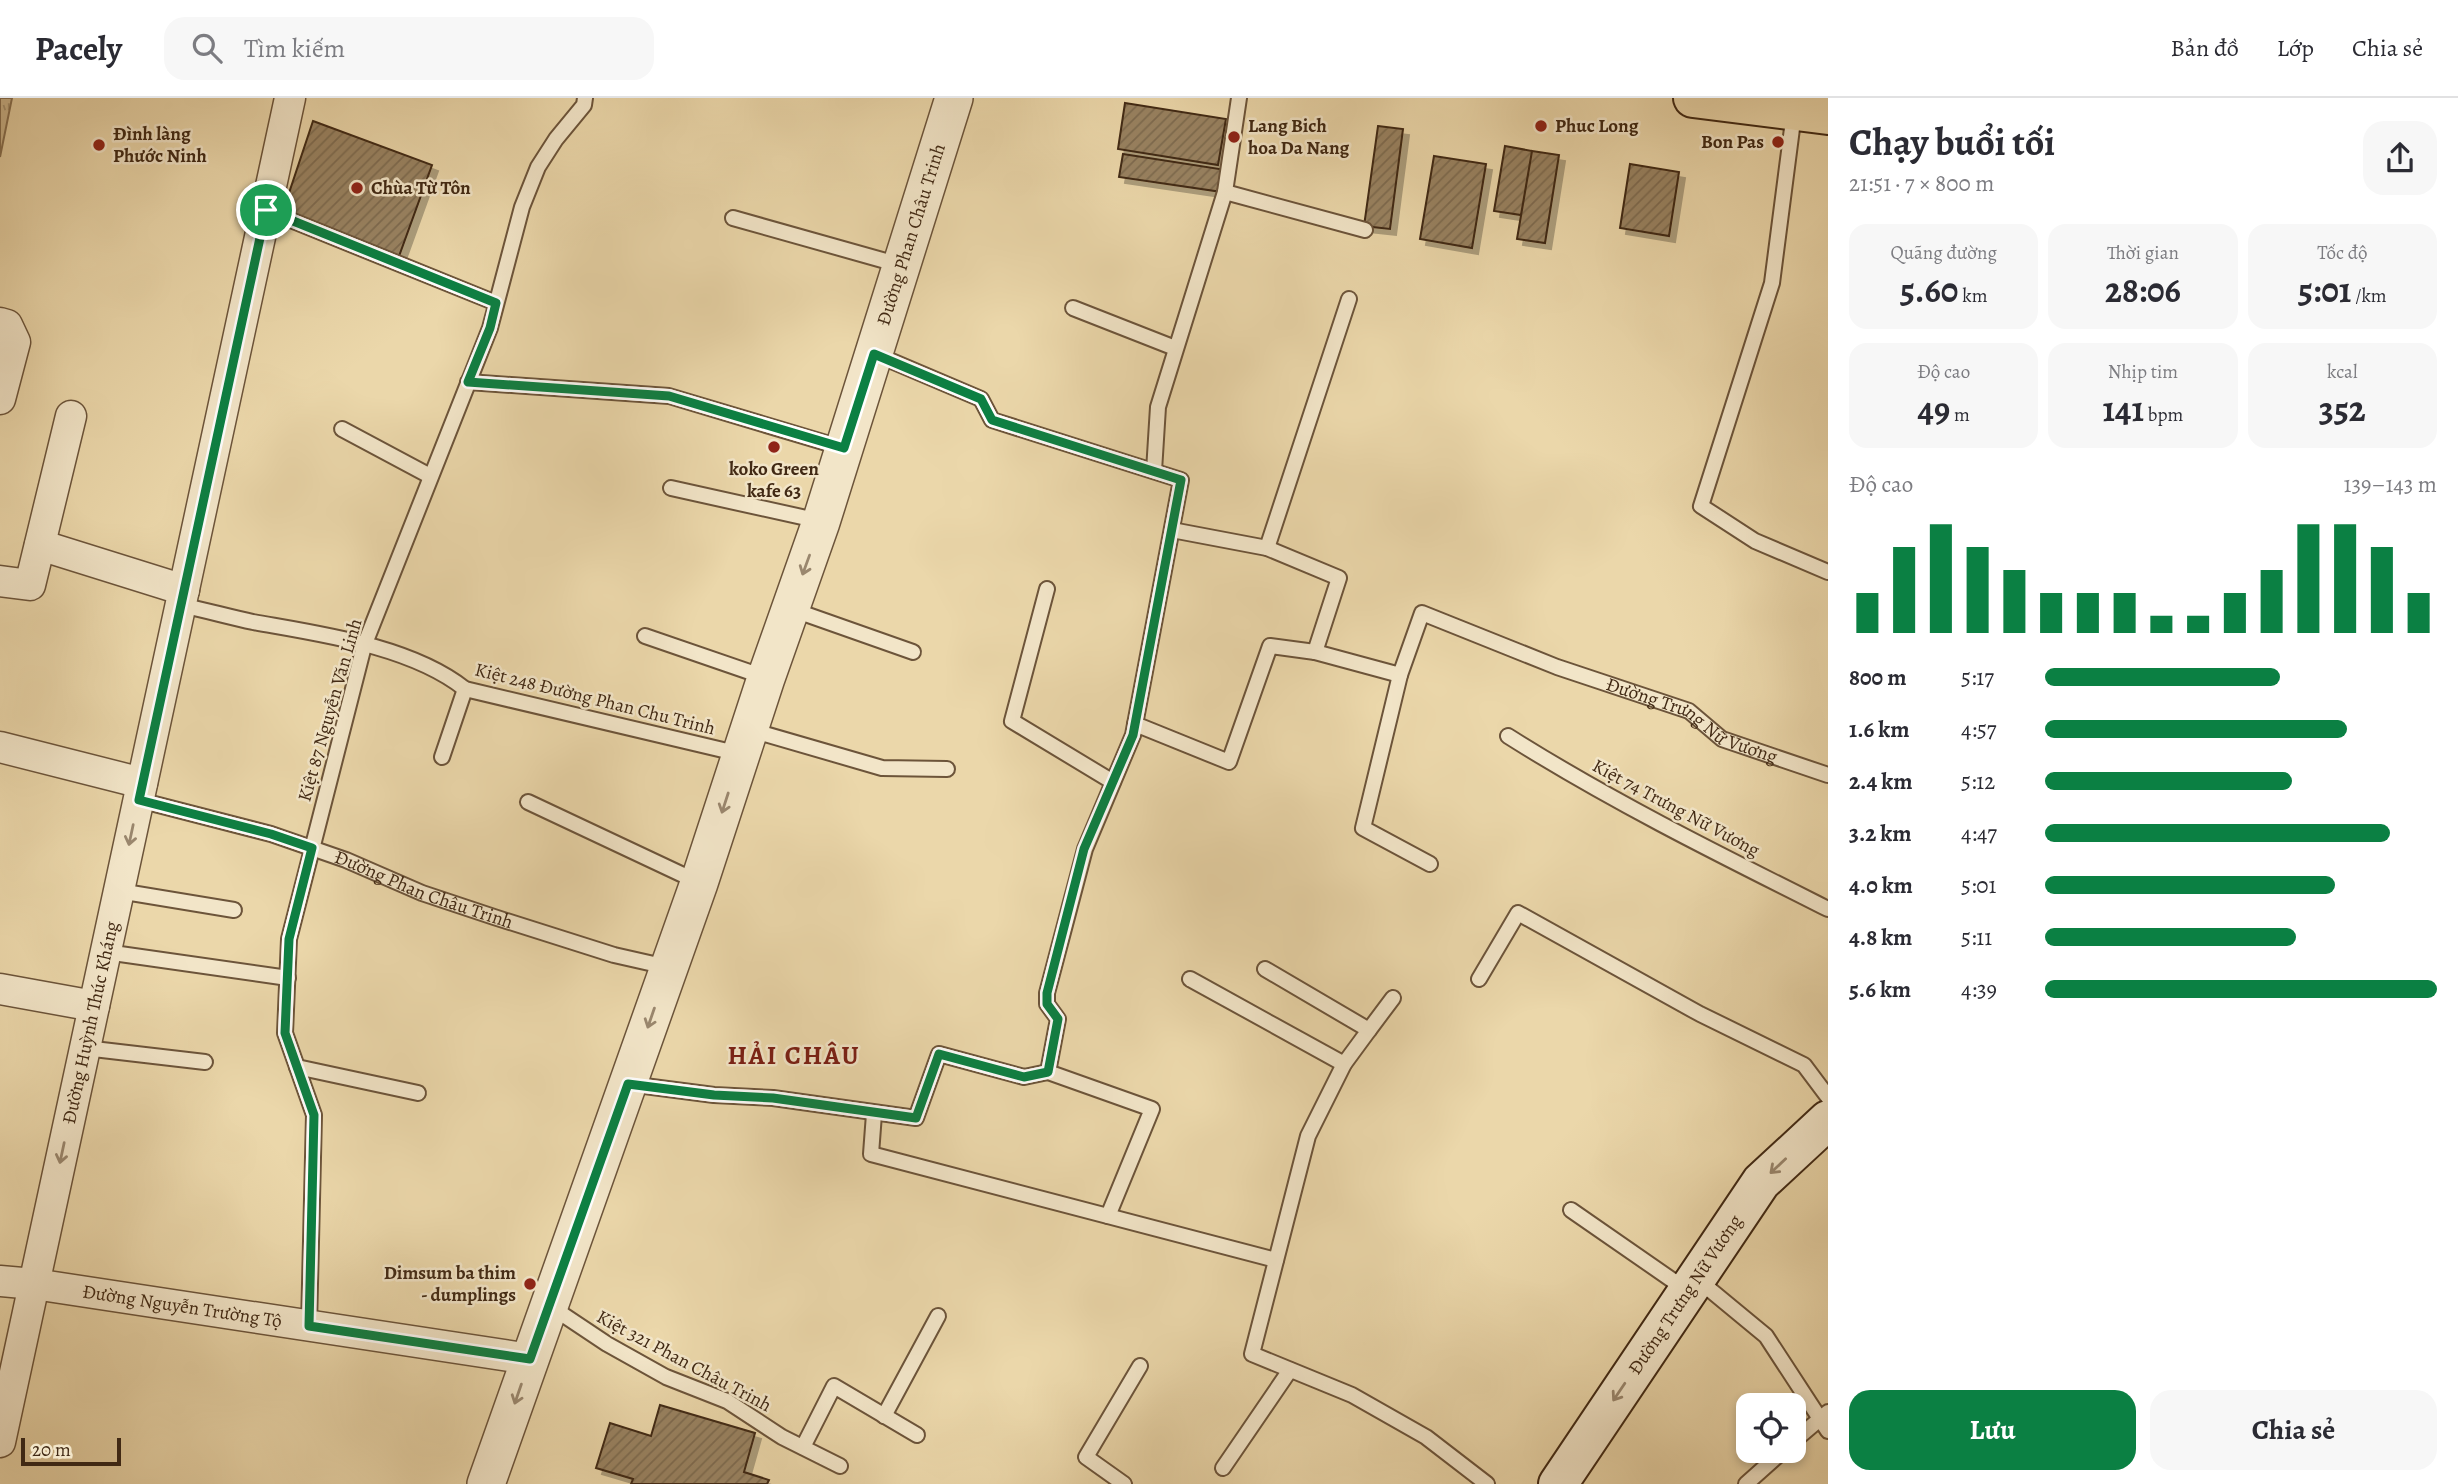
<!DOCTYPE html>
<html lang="vi">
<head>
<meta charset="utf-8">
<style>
	:root { --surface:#fff; --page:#f7f7f7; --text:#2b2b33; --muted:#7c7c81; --line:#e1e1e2; --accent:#0b8043 }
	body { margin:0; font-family:Alegreya,serif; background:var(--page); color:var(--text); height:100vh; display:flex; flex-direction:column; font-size:26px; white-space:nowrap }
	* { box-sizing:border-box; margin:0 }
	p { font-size:23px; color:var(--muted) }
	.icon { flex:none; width:38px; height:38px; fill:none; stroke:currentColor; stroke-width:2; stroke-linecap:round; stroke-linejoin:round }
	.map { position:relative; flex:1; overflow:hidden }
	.drawer { display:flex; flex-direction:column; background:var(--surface); width:630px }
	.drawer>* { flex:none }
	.buttons { position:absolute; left:1736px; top:1295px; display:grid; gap:14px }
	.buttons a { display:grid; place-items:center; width:70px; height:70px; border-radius:14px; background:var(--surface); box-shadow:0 4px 10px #0003; font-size:35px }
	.scale { position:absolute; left:21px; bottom:18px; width:100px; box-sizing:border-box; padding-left:7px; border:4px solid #412914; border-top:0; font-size:19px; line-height:24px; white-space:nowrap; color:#412914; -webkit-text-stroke:5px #f2e5c8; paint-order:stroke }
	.pin { position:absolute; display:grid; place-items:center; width:60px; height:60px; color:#fff; margin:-30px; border:4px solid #fff; border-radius:50%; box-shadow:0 2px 7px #0007 }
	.round { display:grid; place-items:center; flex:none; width:74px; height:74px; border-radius:21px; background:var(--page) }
	.overview { display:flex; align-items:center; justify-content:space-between; height:119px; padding:0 21px }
	h1 { font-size:38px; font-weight:600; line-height:52px }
	.stats { display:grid; grid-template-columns:repeat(3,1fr); gap:10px; height:119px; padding:7px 21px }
	.stats div { display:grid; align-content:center; border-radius:18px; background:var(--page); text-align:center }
	.stats b { font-size:35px; font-weight:600 }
	.stats small { font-size:19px; font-weight:400 }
	.stats p { font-size:19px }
	.chart { height:196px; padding:14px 21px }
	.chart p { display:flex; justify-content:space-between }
	.chart svg { width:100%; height:126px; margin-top:7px; stroke:var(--accent); stroke-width:6 }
	.button { display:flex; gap:14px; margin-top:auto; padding:14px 21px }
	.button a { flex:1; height:80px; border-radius:21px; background:var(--accent); color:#fff; font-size:28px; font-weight:600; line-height:80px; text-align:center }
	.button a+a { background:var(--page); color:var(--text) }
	ul { padding:0 21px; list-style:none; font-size:23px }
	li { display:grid; grid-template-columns:112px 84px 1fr; align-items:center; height:52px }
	li i { height:18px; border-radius:9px; background:var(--accent) }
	header { display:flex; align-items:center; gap:42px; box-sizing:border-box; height:98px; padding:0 35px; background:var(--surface); border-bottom:2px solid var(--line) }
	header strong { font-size:33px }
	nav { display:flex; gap:38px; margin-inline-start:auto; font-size:24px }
	.search { width:490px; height:63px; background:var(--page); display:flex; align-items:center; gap:18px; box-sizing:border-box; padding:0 24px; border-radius:21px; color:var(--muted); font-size:26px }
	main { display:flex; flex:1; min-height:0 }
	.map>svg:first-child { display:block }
	.park { fill:url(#park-tufts); stroke:#887152; stroke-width:2 }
	.building { fill:url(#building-hatch); stroke:#412914; stroke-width:2; filter:url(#shadow) }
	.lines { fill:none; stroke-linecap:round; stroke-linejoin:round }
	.service-casing { stroke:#6c543a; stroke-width:18 }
	.minor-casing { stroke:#6c543a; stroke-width:33 }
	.tertiary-casing { stroke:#6c543a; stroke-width:40 }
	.secondary-casing { stroke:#412914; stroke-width:42 }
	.primary-casing { stroke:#412914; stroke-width:42 }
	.service { stroke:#f2e5c8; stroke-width:14 }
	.minor { stroke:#f2e5c8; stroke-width:30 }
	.tertiary { stroke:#f2e5c8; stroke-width:37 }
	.secondary { stroke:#f2e5c8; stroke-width:38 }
	.primary { stroke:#ebd7aa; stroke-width:38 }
	.oneway { stroke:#9a876e }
	.route-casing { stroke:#fff; stroke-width:14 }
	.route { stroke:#0b8043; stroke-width:9 }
	.poi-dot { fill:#8f2418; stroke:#f2e5c8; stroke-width:2.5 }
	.labels { text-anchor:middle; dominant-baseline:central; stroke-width:5; stroke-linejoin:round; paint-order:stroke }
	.poi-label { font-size:19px; font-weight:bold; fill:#412914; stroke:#f2e5c8; text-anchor:start }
	.street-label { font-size:19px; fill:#412914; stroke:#f2e5c8 }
	.district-label { font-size:26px; font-weight:bold; letter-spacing:2px; fill:#7a1f14; stroke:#f2e5c8 }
</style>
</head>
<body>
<header>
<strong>Pacely</strong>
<div class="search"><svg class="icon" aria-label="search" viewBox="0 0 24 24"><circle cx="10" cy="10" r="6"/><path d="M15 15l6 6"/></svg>Tìm kiếm</div>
<nav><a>Bản đồ</a><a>Lớp</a><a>Chia sẻ</a></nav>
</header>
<main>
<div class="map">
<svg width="1828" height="1386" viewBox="0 0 1828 1386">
	<defs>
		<pattern id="park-tufts" width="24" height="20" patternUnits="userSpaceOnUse" patternTransform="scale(1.75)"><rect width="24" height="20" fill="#ceb990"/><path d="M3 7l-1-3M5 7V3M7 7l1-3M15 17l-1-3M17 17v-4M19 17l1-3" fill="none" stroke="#a99674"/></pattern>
		<pattern id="building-hatch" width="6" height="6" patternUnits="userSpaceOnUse" patternTransform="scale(1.75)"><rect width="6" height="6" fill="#998362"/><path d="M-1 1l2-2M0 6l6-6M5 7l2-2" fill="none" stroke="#7e6b50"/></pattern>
		<filter id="shadow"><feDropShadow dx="6" dy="6" stdDeviation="0" flood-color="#0004"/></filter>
	</defs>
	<rect width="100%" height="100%" fill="#ebd7aa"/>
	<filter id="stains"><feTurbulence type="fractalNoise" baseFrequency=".00286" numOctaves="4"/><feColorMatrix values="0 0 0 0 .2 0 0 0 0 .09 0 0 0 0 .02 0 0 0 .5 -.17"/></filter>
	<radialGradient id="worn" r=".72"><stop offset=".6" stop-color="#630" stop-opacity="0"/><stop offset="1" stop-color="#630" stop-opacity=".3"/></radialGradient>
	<path class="park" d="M0,0H12L0,59Z"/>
	<path class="building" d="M1125,5L1226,21L1218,67L1118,51Z
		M313,23L432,67L398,161L283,113Z
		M1378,28L1403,31L1390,131L1364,128Z
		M1505,48L1532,53L1521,117L1494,113Z
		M1532,53L1559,57L1545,145L1517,141Z
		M1123,56L1226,72L1222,94L1119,79Z
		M1434,58L1486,66L1472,150L1420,141Z
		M1630,66L1679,74L1669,138L1620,130Z
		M660,1307L755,1335L744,1374L769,1382L767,1386H631L633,1381L596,1370L610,1325L651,1338Z"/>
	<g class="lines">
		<defs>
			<g id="service">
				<path d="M1794,15L1772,185L1701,408L1755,443L1828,474"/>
				<path d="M1225,94L1365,132"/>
				<path d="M266,112L496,205"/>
				<path d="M733,120L900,167"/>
				<path d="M1073,210L1175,250"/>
				<path d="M875,256L981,301L992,322L1181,382L1133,637L1085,751L1047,895V906L1058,921L1048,974"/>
				<path d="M468,284L669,298L843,350"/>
				<path d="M342,331L430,378"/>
				<path d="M1154,373L1158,309L1225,94L1239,0"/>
				<path d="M671,390L820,423"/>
				<path id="s1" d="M1172,432L1267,450L1339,480L1315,554L1400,577L1422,515L1557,569L1689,613L1722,641L1828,677"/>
				<path d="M1267,450L1349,201"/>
				<path d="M1047,491L1012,623L1113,684"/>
				<path d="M180,507C205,512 229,519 253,524C320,536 411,548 465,591L740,656"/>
				<path d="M791,511L913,554"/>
				<path d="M645,538L764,579"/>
				<path d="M1400,577L1363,730L1430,766"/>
				<path d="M1135,626L1229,664L1270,548L1315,554"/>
				<path d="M751,632L882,670L947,671"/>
				<path d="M1508,638C1611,703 1720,757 1828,811"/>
				<path d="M442,659L465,591"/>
				<path id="s2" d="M139,702L271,736L346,762L422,795L494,819L614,857L667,869"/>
				<path d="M528,704L698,784"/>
				<path d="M119,793L234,812"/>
				<path d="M106,854L288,880"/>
				<path d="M1265,871L1369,932L1344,966L1308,1038L1252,1256L1352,1297L1426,1339L1487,1386"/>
				<path d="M1190,881L1344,966"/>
				<path d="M1479,881L1518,815L1700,916L1804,967L1828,999"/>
				<path d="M1369,932L1393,900"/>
				<path d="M85,950L205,964"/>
				<path d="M297,969L418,995"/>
				<path d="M629,986L714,997L773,1000L916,1020L939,956L1024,979L1048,974L1152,1011L1108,1118"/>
				<path d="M874,1016L871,1056L1276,1162"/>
				<path d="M1571,1112L1685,1191"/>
				<path d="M1697,1181L1766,1238L1828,1333"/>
				<path d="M550,1208L607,1246L666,1279L727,1303L782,1339L840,1368"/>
				<path d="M309,1228L314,1017L285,935L289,841L364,548L490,230L522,109L538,69L556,41L584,7L585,0"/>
				<path d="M884,1318L938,1218"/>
				<path d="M1794,1343L1828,1314"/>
				<path d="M803,1349L834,1288L917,1337"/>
				<path d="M1223,1370L1290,1272"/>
				<path d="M1124,1386L1086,1359L1140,1268"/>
				<path d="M1746,1386L1783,1353"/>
			</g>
			<g id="minor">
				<path d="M0,225L7,227L15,244L0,301"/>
				<path d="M40,447L184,492"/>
				<path d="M0,483L30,487L71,318"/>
				<path d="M0,649L142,685"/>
				<path d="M0,891L94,908"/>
				<path id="s3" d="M0,1183L34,1186L530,1261"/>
				<path id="s4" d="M0,1344L290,0"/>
			</g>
			<g id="tertiary">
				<path id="s5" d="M486,1386L699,785L766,580L821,424L954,0"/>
			</g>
			<g id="secondary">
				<path id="s6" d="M1558,1386L1761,1084L1828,1022"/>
			</g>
			<path id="primary" d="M1693,0L1828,17"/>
		</defs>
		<use href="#service" class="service-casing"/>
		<use href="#minor" class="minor-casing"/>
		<use href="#tertiary" class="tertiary-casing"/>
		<use href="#secondary" class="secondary-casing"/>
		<use href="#primary" class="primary-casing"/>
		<use href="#service" class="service"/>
		<use href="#minor" class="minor"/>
		<use href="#tertiary" class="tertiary"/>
		<use href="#secondary" class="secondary"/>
		<use href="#primary" class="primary"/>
	</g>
	<defs><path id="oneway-shaft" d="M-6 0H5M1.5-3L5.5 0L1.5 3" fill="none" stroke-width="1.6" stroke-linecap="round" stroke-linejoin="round" transform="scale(1.75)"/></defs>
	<g class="oneway">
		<use href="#oneway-shaft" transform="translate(806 467) rotate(110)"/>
		<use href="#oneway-shaft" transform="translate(725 705) rotate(108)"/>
		<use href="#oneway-shaft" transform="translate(131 737) rotate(102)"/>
		<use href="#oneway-shaft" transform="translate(651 920) rotate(109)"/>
		<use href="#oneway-shaft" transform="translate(62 1055) rotate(102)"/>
		<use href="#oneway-shaft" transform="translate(1778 1068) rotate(137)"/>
		<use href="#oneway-shaft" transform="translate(1619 1294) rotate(124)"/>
		<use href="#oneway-shaft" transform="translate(518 1296) rotate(109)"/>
	</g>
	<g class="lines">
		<defs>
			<path id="route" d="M266,112L496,205L490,230L468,284L669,298L844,350L874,256L981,301L992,322L1181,382L1133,637L1084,751L1047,895V906L1058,921L1048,974L1024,979L939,956L916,1020L773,1000L714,997L628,986L530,1261L309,1228L314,1017L285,935L289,841L312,750L271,736L139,702Z"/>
		</defs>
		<use href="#route" class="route-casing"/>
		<use href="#route" class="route"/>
	</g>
	<g class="poi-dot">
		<circle cx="1541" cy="28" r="7"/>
		<circle cx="1234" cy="39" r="7"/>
		<circle cx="1778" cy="44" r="7"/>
		<circle cx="99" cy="47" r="7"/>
		<circle cx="357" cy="90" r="7"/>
		<circle cx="774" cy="349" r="7"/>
		<circle cx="530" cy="1186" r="7"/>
	</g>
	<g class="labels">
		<g class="poi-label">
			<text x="1248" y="28">Lang Bich<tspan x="1248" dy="22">hoa Da Nang</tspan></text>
			<text x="1555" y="28">Phuc Long</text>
			<text x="113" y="36">Đình làng<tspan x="113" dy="22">Phước Ninh</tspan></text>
			<text x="1764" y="44" text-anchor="end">Bon Pas</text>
			<text x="371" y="90">Chùa Từ Tôn</text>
			<text x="774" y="371" text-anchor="middle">koko Green<tspan x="774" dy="22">kafe 63</tspan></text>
			<text x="516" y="1175" text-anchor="end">Dimsum ba thim<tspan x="516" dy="22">- dumplings</tspan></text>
		</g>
		<g class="street-label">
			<text stroke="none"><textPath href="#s5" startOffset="1320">Đường Phan Châu Trinh</textPath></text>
			<text transform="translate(595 601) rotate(14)">Kiệt 248 Đường Phan Chu Trinh</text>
			<text transform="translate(330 612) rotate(-74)">Kiệt 87 Nguyễn Văn Linh</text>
			<text stroke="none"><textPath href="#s1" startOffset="698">Đường Trưng Nữ Vương</textPath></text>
			<text transform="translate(1676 710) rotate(28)">Kiệt 74 Trưng Nữ Vương</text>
			<text stroke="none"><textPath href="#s2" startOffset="299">Đường Phan Châu Trinh</textPath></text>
			<text stroke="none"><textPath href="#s4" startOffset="429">Đường Huỳnh Thúc Kháng</textPath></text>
			<text stroke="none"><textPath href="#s6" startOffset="228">Đường Trưng Nữ Vương</textPath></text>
			<text stroke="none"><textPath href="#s3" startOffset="184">Đường Nguyễn Trường Tộ</textPath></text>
			<text transform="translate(684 1263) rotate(28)">Kiệt 321 Phan Châu Trinh</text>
		</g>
		<g class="district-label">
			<text x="794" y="957">HẢI CHÂU</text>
		</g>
	</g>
	<rect width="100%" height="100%" filter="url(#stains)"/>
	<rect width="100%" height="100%" fill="url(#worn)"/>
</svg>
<div class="buttons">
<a><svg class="icon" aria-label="locate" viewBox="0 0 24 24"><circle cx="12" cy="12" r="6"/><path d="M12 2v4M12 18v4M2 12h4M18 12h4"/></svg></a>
</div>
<div class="scale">20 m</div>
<div class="pin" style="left:266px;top:112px;background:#1e9e55"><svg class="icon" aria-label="arrive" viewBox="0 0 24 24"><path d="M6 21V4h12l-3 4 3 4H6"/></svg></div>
</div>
<section class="drawer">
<div class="overview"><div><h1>Chạy buổi tối</h1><p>21:51 · 7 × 800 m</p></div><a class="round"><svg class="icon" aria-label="share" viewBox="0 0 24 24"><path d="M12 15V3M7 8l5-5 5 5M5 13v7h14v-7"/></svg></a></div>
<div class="stats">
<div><p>Quãng đường</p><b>5.60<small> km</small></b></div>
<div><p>Thời gian</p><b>28:06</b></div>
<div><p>Tốc độ</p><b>5:01<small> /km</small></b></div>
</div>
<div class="stats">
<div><p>Độ cao</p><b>49<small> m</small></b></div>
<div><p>Nhịp tim</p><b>141<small> bpm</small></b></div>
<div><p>kcal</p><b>352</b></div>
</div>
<div class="chart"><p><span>Độ cao</span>139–143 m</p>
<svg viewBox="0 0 160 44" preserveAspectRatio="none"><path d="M5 44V30M15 44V14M25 44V6M35 44V14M45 44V22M55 44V30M65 44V30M75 44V30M85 44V38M95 44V38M105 44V30M115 44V22M125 44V6M135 44V6M145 44V14M155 44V30"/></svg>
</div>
<ul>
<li><b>800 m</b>5:17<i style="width:60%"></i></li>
<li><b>1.6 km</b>4:57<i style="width:77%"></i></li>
<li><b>2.4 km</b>5:12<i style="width:63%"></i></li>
<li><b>3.2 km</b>4:47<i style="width:88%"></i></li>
<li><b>4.0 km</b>5:01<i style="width:74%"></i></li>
<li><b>4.8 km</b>5:11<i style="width:64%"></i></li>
<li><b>5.6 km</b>4:39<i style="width:100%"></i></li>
</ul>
<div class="button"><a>Lưu</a><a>Chia sẻ</a></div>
</section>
</main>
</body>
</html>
